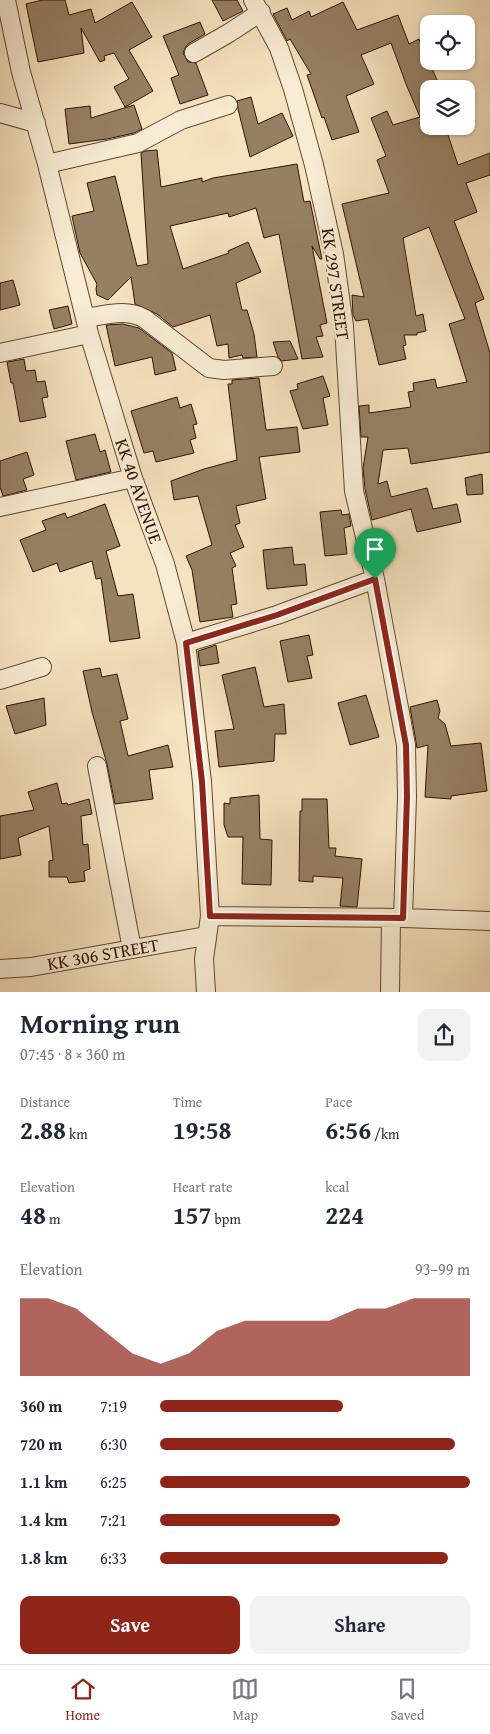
<!DOCTYPE html>
<html lang="en">
<head>
<meta charset="utf-8">
<style>
	:root { --surface:#fff; --page:#f2f2f3; --text:#1f2937; --muted:#747a83; --line:#e0e1e3; --accent:#8f2418 }
	body { margin:0; font-family:"Gentium Book Plus",serif; background:var(--page); color:var(--text); height:100vh; display:flex; flex-direction:column; font-size:19px; white-space:nowrap }
	* { box-sizing:border-box; margin:0 }
	p { font-size:16px; color:var(--muted) }
	.icon { flex:none; width:28px; height:28px; fill:none; stroke:currentColor; stroke-width:2; stroke-linecap:round; stroke-linejoin:round }
	.map { position:relative; height:992px; overflow:hidden }
	.sheet { display:flex; flex-direction:column; background:var(--surface); flex:1 }
	.sheet>* { flex:none }
	.buttons { position:absolute; left:420px; top:15px; display:grid; gap:10px }
	.buttons a { display:grid; place-items:center; width:55px; height:55px; border-radius:10px; background:var(--surface); box-shadow:0 1px 4px #0004; font-size:25px }
	.pin { position:absolute; display:grid; place-items:center; width:42px; height:42px; color:#fff; margin:-51px -21px; border-radius:50% 50% 50% 0; rotate:-45deg; box-shadow:0 0 5px #0007 }
	.pin .icon { rotate:45deg }
	.round { display:grid; place-items:center; flex:none; width:52px; height:52px; border-radius:10px; background:var(--page) }
	.headline { display:flex; align-items:center; justify-content:space-between; height:85px; padding:0 20px }
	h1 { font-size:28px; font-weight:700; line-height:38px }
	.figures { display:grid; grid-template-columns:repeat(3,1fr); gap:8px; height:85px; padding:5px 20px }
	.figures div { display:grid; align-content:center }
	.figures b { font-size:25px; font-weight:700 }
	.figures small { font-size:14px; font-weight:400 }
	.figures p { font-size:14px }
	.chart { height:140px; padding:10px 20px }
	.chart p { display:flex; justify-content:space-between }
	.chart svg { width:100%; height:90px; margin-top:5px; fill:var(--accent); opacity:.7 }
	.cta { display:flex; gap:10px; margin-top:auto; padding:10px 20px }
	.cta a { flex:1; height:58px; border-radius:10px; background:var(--accent); color:#fff; font-size:20px; font-weight:700; line-height:58px; text-align:center }
	.cta a+a { background:var(--page); color:var(--text) }
	ul { padding:0 20px; list-style:none; font-size:16px }
	li { display:grid; grid-template-columns:80px 60px 1fr; align-items:center; height:38px }
	li i { height:12px; border-radius:6px; background:var(--accent) }
	.tabs { display:flex; justify-content:space-around; align-items:center; height:70px; border-top:1px solid var(--line); background:var(--surface); font-size:14px; color:var(--muted) }
	.tabs a { display:grid; justify-items:center; gap:2px }
	.tabs .active { color:var(--accent) }
	.map>svg:first-child { display:block }
	.building { fill:#968063; stroke:#2f1501 }
	.lines { fill:none; stroke-linecap:round; stroke-linejoin:round }
	.minor-casing { stroke:#604830; stroke-width:20 }
	.minor { stroke:#f8ecd5; stroke-width:18 }
	.route-casing { stroke:#fff; stroke-width:10 }
	.route { stroke:#8f2418; stroke-width:6 }
	.labels { text-anchor:middle; dominant-baseline:central; stroke-width:4.5; stroke-linejoin:round; paint-order:stroke }
	.street-label { font-size:18px; fill:#2f1501; stroke:#f8ecd5 }
</style>
</head>
<body>
<div class="map">
<svg width="490" height="992" viewBox="0 0 490 992">
	<rect width="100%" height="100%" fill="#f5e2be"/>
	<filter id="stains"><feTurbulence type="fractalNoise" baseFrequency=".004" numOctaves="4"/><feColorMatrix values="0 0 0 0 .2 0 0 0 0 .09 0 0 0 0 .02 0 0 0 .5 -.17"/></filter>
	<radialGradient id="worn" r=".72"><stop offset=".6" stop-color="#630" stop-opacity="0"/><stop offset="1" stop-color="#630" stop-opacity=".3"/></radialGradient>
	<path class="building" d="M42,0H65L69,15L91,9L95,23L132,2L152,37L129,50L153,91L125,107L114,87L129,79L114,53L104,56L105,60L100,62L81,28L84,53L38,62L26,4Z
		M212,0H237L243,11L223,21Z
		M343,2L357,30L398,15L409,44L419,39L441,89H429V126H445L458,165L490,153V175L466,183L477,212L454,221L484,299L475,303L490,353V452L411,464L408,448L383,450L378,484L387,481L391,497L427,488L433,509L457,504L461,522L417,532L411,509L372,520L365,489L363,468L368,437H361L359,406L369,405V413L411,407L408,392L414,391L413,383L435,379L437,388L467,382L449,324L465,319L429,227L403,238L416,316L423,314L426,331L417,333V335H404L406,345L403,346L406,359L379,365L368,319L356,321L353,315L352,295L364,297L342,204L389,193L377,160L386,156L371,118L387,111L393,125L420,117L406,84L391,43L361,55L374,84L346,96L359,132L332,140L324,117L322,118L307,75L311,74L290,39L287,41L273,14L287,8L292,20L309,11L311,17Z
		M200,22L205,34L188,44L185,48L183,53L188,62L196,63L208,95L180,104L171,78L179,75L163,36Z
		M251,97L258,124L282,113L293,136L250,157L238,109L237,101Z
		M134,105L142,129L134,133L107,139L69,144L65,109L90,106L91,118Z
		M157,150L161,187L202,178V182L213,178L297,164L304,202L310,201L322,259H320L312,246L327,323L320,325L323,336L316,337L323,357L302,359L279,234L264,238L256,208L229,217L228,213L170,226L183,269L229,253L228,251L248,242L261,272L236,283L242,310H247L254,334L257,357L243,358L242,355L229,358L228,344L217,346L210,315L173,327L157,314L135,304L131,277L108,300L97,295L96,289L97,284L80,253L72,216L94,211L87,183L115,176L137,266L148,264L141,153L145,151Z
		M13,280L20,305L0,310V283Z
		M68,306L72,324L54,329L49,310Z
		M123,324L139,328L172,353L176,370L155,375L152,357L115,366L106,325Z
		M290,341L298,359L282,361L278,357L273,342Z
		M24,359L26,371L35,370L37,382L45,381L48,397L42,398L46,417L20,422L13,383H11L7,362Z
		M323,376L330,396L323,398L328,425L303,429L290,391L298,389L297,384Z
		M259,378L266,430L297,427L300,452L259,457L266,499L236,506L240,523L235,525L244,547L230,553L236,566L232,568L237,604L231,605L233,617L200,622L192,570L186,556L212,545L198,496L174,500L171,481L204,469L237,460L228,384H232V380Z
		M177,397L180,408L191,404L197,424L193,425L196,438L190,440L194,453L156,462L153,451L144,453L131,411Z
		M95,434L100,452L105,450L111,472L76,480L66,441Z
		M27,452L34,475L23,479L27,490L3,496L0,487V461Z
		M482,474L483,494L467,495L465,478Z
		M105,504L120,546L106,551L118,596L133,594L140,638L110,642L101,578L96,579L92,561L60,572L57,563L33,572L20,540L46,530L42,521L65,513L67,518Z
		M341,510L342,515L349,514L351,526L344,528L347,554L325,556L320,512Z
		M292,547L294,565L305,564L307,585L267,589L263,550Z
		M309,635L313,655L307,656L312,678L288,682L280,641Z
		M216,645L219,663L200,666L198,651Z
		M255,667L264,707L284,704L286,734H275L274,761L219,767L215,731L234,729L222,675Z
		M100,668L102,677L117,674L128,719L120,721L128,756L168,745L173,767L149,770L153,799L115,804L107,764L92,712L83,671Z
		M366,695L379,737L350,745L338,703Z
		M44,698L46,725L15,734L6,706Z
		M437,700L440,711L438,718L445,724L451,746L481,743L487,791L451,796V799L425,797L428,745L417,748L410,707Z
		M57,783L62,804L67,803L68,805L89,799L92,814L81,816L83,845L88,844L90,869L84,871L85,881L69,883L67,877H49V861L53,860L49,826L18,838L21,855L0,859V816L34,810L28,792Z
		M259,795L260,839L272,840L271,885L242,884L243,837H228L224,825V803L230,804V798Z
		M302,799H327L329,848H336L335,856L362,859L357,907L340,906L343,878L313,876V882L299,881L300,811H302Z"/>
	<g class="lines">
		<defs>
			<path id="minor" d="M6,0L21,72L47,164L89,334L133,478L165,564L186,643L202,782L210,916L204,959L206,992
				M194,53L229,33L261,12
				M0,113L36,123
				M47,164L138,143L181,120L228,105
				M86,318C106,315 127,308 145,319L209,368L224,370L273,366
				M0,353L89,334
				M0,507L133,478
				M186,643L277,615L375,579
				M0,680L42,667
				M97,766L132,949
				M210,916L403,918L407,797L406,745L375,579L354,491L344,326L334,254L314,165L293,89L279,48L253,0
				M403,918L490,921
				M0,969L31,967L206,936
				M390,992L391,918"/>
		</defs>
		<use href="#minor" class="minor-casing"/>
		<use href="#minor" class="minor"/>
	</g>
	<g class="lines">
		<defs>
			<path id="route" d="M375,579L406,745L407,797L403,918L210,916L202,782L186,643L277,615Z"/>
		</defs>
		<use href="#route" class="route-casing"/>
		<use href="#route" class="route"/>
	</g>
	<g class="labels">
		<g class="street-label">
			<text transform="translate(336 284) rotate(82)">KK 297 STREET</text>
			<text transform="translate(139 491) rotate(71)">KK 40 AVENUE</text>
			<text transform="translate(103 954) rotate(-10)">KK 306 STREET</text>
		</g>
	</g>
	<rect width="100%" height="100%" filter="url(#stains)"/>
	<rect width="100%" height="100%" fill="url(#worn)"/>
</svg>
<div class="buttons">
<a><svg class="icon" aria-label="locate" viewBox="0 0 24 24"><circle cx="12" cy="12" r="6"/><path d="M12 2v4M12 18v4M2 12h4M18 12h4"/></svg></a>
<a><svg class="icon" aria-label="layers" viewBox="0 0 24 24"><path d="M12 4l9 5-9 5-9-5zM3 14l9 5 9-5"/></svg></a>
</div>
<div class="pin" style="left:375px;top:579px;background:#1e9e55"><svg class="icon" aria-label="arrive" viewBox="0 0 24 24"><path d="M6 21V4h12l-3 4 3 4H6"/></svg></div>
</div>
<section class="sheet">
<div class="headline"><div><h1>Morning run</h1><p>07:45 · 8 × 360 m</p></div><a class="round"><svg class="icon" aria-label="share" viewBox="0 0 24 24"><path d="M12 15V3M7 8l5-5 5 5M5 13v7h14v-7"/></svg></a></div>
<div class="figures">
<div><p>Distance</p><b>2.88<small> km</small></b></div>
<div><p>Time</p><b>19:58</b></div>
<div><p>Pace</p><b>6:56<small> /km</small></b></div>
</div>
<div class="figures">
<div><p>Elevation</p><b>48<small> m</small></b></div>
<div><p>Heart rate</p><b>157<small> bpm</small></b></div>
<div><p>kcal</p><b>224</b></div>
</div>
<div class="chart"><p><span>Elevation</span>93–99 m</p>
<svg viewBox="0 0 160 44" preserveAspectRatio="none"><path d="M0 44V6L10 6L20 11L30 22L40 33L50 38L60 33L70 22L80 17L90 17L100 17L110 17L120 11L130 11L140 6L150 6L160 6V44z"/></svg>
</div>
<ul>
<li><b>360 m</b>7:19<i style="width:59%"></i></li>
<li><b>720 m</b>6:30<i style="width:95%"></i></li>
<li><b>1.1 km</b>6:25<i style="width:100%"></i></li>
<li><b>1.4 km</b>7:21<i style="width:58%"></i></li>
<li><b>1.8 km</b>6:33<i style="width:93%"></i></li>
</ul>
<div class="cta"><a>Save</a><a>Share</a></div>
</section>
<nav class="tabs">
<a class="active"><svg class="icon" aria-label="home" viewBox="0 0 24 24"><path d="M3 11l9-7 9 7M6 9v11h12V9"/></svg>Home</a>
<a><svg class="icon" aria-label="map" viewBox="0 0 24 24"><path d="M3 6l6-2 6 2 6-2v14l-6 2-6-2-6 2zM9 4v14M15 6v14"/></svg>Map</a>
<a><svg class="icon" aria-label="saved" viewBox="0 0 24 24"><path d="M7 4h10v16l-5-4-5 4z"/></svg>Saved</a>
</nav>
</body>
</html>
